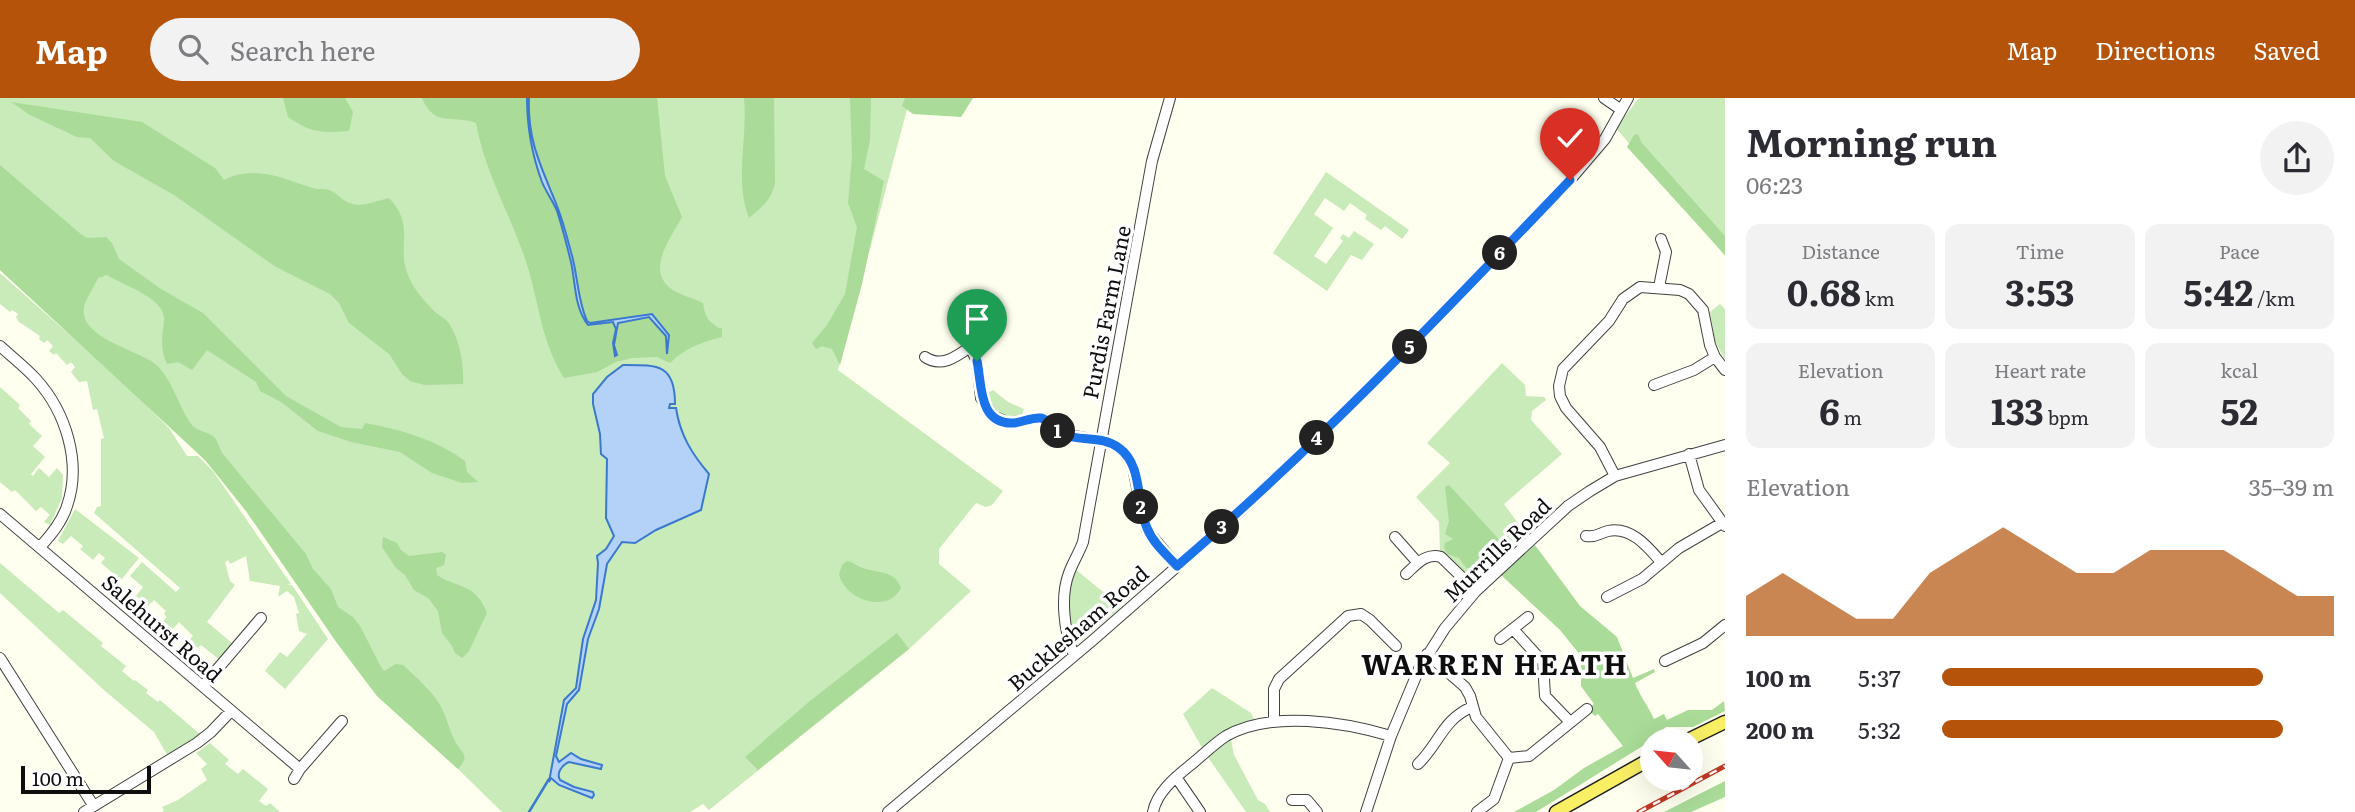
<!DOCTYPE html>
<html lang="en">
<head>
<meta charset="utf-8">
<style>
	:root { --surface:#fff; --page:#f2f2f3; --text:#2b2b33; --muted:#7c7c81; --accent:#b45309 }
	body { margin:0; font-family:Literata,serif; background:var(--page); color:var(--text); height:100vh; display:flex; flex-direction:column; font-size:26px; white-space:nowrap }
	* { box-sizing:border-box; margin:0 }
	p { font-size:23px; color:var(--muted) }
	.icon { flex:none; width:38px; height:38px; fill:none; stroke:currentColor; stroke-width:2; stroke-linecap:round; stroke-linejoin:round }
	.map { position:relative; flex:1; overflow:hidden }
	.drawer { display:flex; flex-direction:column; background:var(--surface); width:630px }
	.drawer>* { flex:none }
	.needle { width:46px; rotate:297deg }
	.controls { position:absolute; left:1640px; top:630px; display:grid; gap:14px }
	.controls a { display:grid; place-items:center; width:63px; height:63px; border-radius:50%; background:var(--surface); box-shadow:0 7px 28px #0002; font-size:35px }
	.scale { position:absolute; left:21px; bottom:18px; width:130px; box-sizing:border-box; padding-left:7px; border:4px solid #0e0e0e; border-top:0; font-size:19px; line-height:24px; white-space:nowrap; color:#0e0e0e; -webkit-text-stroke:5px #fff; paint-order:stroke }
	.pin { position:absolute; display:grid; place-items:center; width:60px; height:60px; color:#fff; margin:-72px -30px; border-radius:50% 50% 50% 0; rotate:-45deg; box-shadow:0 0 7px #0007 }
	.pin .icon { rotate:45deg }
	.km { position:absolute; width:35px; height:35px; margin:-18px; border-radius:50%; background:#222; color:#fff; font-size:19px; line-height:35px; text-align:center }
	.round { display:grid; place-items:center; flex:none; width:74px; height:74px; border-radius:37px; background:var(--page) }
	.head { display:flex; align-items:center; justify-content:space-between; height:119px; padding:0 21px }
	h1 { font-size:38px; font-weight:700; line-height:52px }
	.figures { display:grid; grid-template-columns:repeat(3,1fr); gap:10px; height:119px; padding:7px 21px }
	.figures div { display:grid; align-content:center; border-radius:14px; background:var(--page); text-align:center }
	.figures b { font-size:35px; font-weight:700 }
	.figures small { font-size:19px; font-weight:400 }
	.figures p { font-size:19px }
	.chart { height:196px; padding:14px 21px }
	.chart p { display:flex; justify-content:space-between }
	.chart svg { width:100%; height:126px; margin-top:7px; fill:var(--accent); opacity:.7 }
	ul { padding:0 21px; list-style:none; font-size:23px }
	li { display:grid; grid-template-columns:112px 84px 1fr; align-items:center; height:52px }
	li i { height:18px; border-radius:9px; background:var(--accent) }
	header { display:flex; align-items:center; gap:42px; box-sizing:border-box; height:98px; padding:0 35px; background:var(--accent); color:#fff }
	header strong { font-size:33px }
	nav { display:flex; gap:38px; margin-inline-start:auto; font-size:24px }
	.search { width:490px; height:63px; background:var(--page); display:flex; align-items:center; gap:18px; box-sizing:border-box; padding:0 24px; border-radius:38px; color:var(--muted); font-size:26px }
	main { display:flex; flex:1; min-height:0 }
	.map>svg:first-child { display:block }
	.green { fill:#c9eab9 }
	.forest { fill:#aadb98 }
	.water { fill:#b4d2f7; stroke:#3a79ce; stroke-width:2 }
	.lines { fill:none; stroke-linecap:round; stroke-linejoin:round }
	.stream { stroke:#3a79ce; stroke-width:2.5 }
	.minor-casing { stroke:#414141; stroke-width:12 }
	.major-casing { stroke:#1f1f1f; stroke-width:15 }
	.minor { stroke:#fff; stroke-width:10 }
	.major { stroke:#f9ef65; stroke-width:12 }
	.rail-casing { stroke:#c03925; stroke-width:5 }
	.rail { stroke:#fff; stroke-width:2.5; stroke-dasharray:8; stroke-linecap:butt }
	.route-casing { stroke:#fff; stroke-width:14 }
	.route { stroke:#1a73e8; stroke-width:9 }
	.labels { text-anchor:middle; dominant-baseline:central; stroke-width:7; stroke-linejoin:round; paint-order:stroke }
	.street-label { font-size:21px; fill:#0e0e0e; stroke:#fff }
	.district-label { font-size:28px; font-weight:bold; letter-spacing:2px; fill:#0e0e0e; stroke:#fff }
</style>
</head>
<body>
<header>
<strong>Map</strong>
<div class="search"><svg class="icon" aria-label="search" viewBox="0 0 24 24"><circle cx="10" cy="10" r="6"/><path d="M15 15l6 6"/></svg>Search here</div>
<nav><a>Map</a><a>Directions</a><a>Saved</a></nav>
</header>
<main>
<div class="map">
<svg width="1725" height="714" viewBox="0 0 1725 714">
	<rect width="100%" height="100%" fill="#ffffef"/>
	<path class="green" d="M0,0H910L838,272L1003,393L992,407L986,409L976,405L939,451V466L971,493L909,551L709,712L703,706L690,714H502L458,671L377,598L337,545L246,413L219,378L205,362L139,300L169,330L187,358H198L213,373L291,486L287,487H292L328,541L285,591L265,573L280,554L287,559L307,536L299,533L296,516L299,515L294,499L287,493L278,499L280,488L250,483L246,458L230,466L228,462L225,464L230,483L235,487L207,524L232,545L219,561L201,547L198,550L188,543L193,538L179,524L173,531L163,523L167,519L164,516L166,513L154,502L148,508L136,498L143,489L130,478L142,464L176,494L180,490L94,415L97,409L101,408V341L104,340L97,311L93,312L87,283L79,284L71,274L75,269L71,264L67,267L56,255L54,257L49,253L53,248L47,242L44,245L39,241L40,238L19,224L16,219L18,216L12,212L10,214L0,206V175L89,254L0,172Z
		M1639,0H1725V158L1616,30Z
		M1326,74L1409,132L1402,141L1385,128L1381,132L1365,121L1367,117L1350,105L1344,113L1325,100L1314,116L1333,130L1314,158L1326,166L1343,143L1340,140L1343,136L1349,140L1354,133L1374,146L1362,162L1351,157L1327,193L1273,155Z
		M1720,206L1725,211V262L1715,243L1710,214Z
		M1502,265L1525,287L1526,298L1544,299L1546,302L1532,313L1531,322L1562,356L1504,406L1520,428L1517,431L1523,438L1475,484L1440,454L1439,424L1416,399L1450,365L1427,345Z
		M0,289L20,307L18,310L31,323L29,326L42,338L33,348L45,359L31,376L33,378L39,370L49,379L57,370L63,377L62,400L50,427L44,424L50,417L41,409L36,413L15,392L12,394L0,384Z
		M993,292L1008,304L1024,311L1021,320C1001,321 991,314 986,295Z
		M75,411L139,460L121,482L101,465L105,460L99,455L93,462L80,451L83,448L71,438L63,446L58,443Z
		M0,465L59,515L63,512L103,545L101,548L126,568L122,573L134,583L135,582L148,592L146,595L158,604L160,602L201,637L169,660L154,634L105,593L0,495Z
		M1075,471L1113,502L1121,505L1120,510L1080,544L1076,545C1063,532 1069,488 1075,471Z
		M1212,590L1251,615L1257,627L1230,636L1234,657L1258,702L1265,706L1270,714H1246L1205,655L1183,616Z
		M210,645L229,662L225,666L238,676L243,671L268,691L259,703L266,708L270,705L280,714H162L164,712L162,709L178,702L207,682L201,671L207,666L196,655Z"/>
	<path class="forest" d="M283,0H345L353,14L349,33C322,35 311,35 288,19Z
		M422,0H527V22L543,85L556,112L571,161L576,198L583,221L594,227L613,224L616,231L613,244L618,233V225L649,219L666,238L667,248L669,237L652,216L590,225L587,223C577,201 578,177 572,154C567,139 563,123 557,108C542,69 527,44 529,0H657L665,78L682,119C671,140 644,173 673,192C682,198 694,200 703,205C705,219 708,223 719,230H722V239C702,244 685,250 670,265L657,259L632,260L616,264L597,274L564,280C542,244 540,212 529,173C514,122 485,77 476,25C451,16 435,30 422,0Z
		M744,0H774L775,84C772,102 762,109 749,120C734,81 748,40 744,0Z
		M850,0H871L870,42L864,71L884,83L862,186L840,267L832,251L822,248L816,251L812,245L827,227L845,196L857,129L848,105L852,59Z
		M905,0H973L961,19L913,16L902,8Z
		M11,4L142,24L215,70L224,82C255,66 284,81 313,90C318,92 325,90 329,92C341,97 342,105 358,107C367,107 380,102 389,100C416,128 396,148 408,177C412,189 425,204 434,213C439,218 446,220 450,227C460,243 464,267 463,286L425,287L410,283L402,276L389,256L349,225L339,205L330,196L276,169L174,97L114,63L90,40L77,39L30,17Z
		M1638,36L1641,44L1725,138V157L1627,49L1634,37Z
		M0,67L82,137L87,140L106,139L112,145L119,161L161,191L203,215L286,298L341,329L362,331L365,325C399,331 437,342 465,363L467,374L478,384L462,385L432,375L400,354L351,344L318,333L281,304L260,293L256,284L207,252L192,272L178,264L167,266C160,250 162,240 164,223C167,200 122,187 107,177L98,180C94,189 86,200 84,209C78,238 134,252 151,263C171,275 178,309 192,327C197,334 209,333 215,340C218,344 220,351 222,355L306,456L313,471L331,491L338,509L353,519L360,528L381,569L384,573L396,566L403,567C416,579 431,592 440,607C447,619 449,632 455,643C462,657 471,656 458,671L377,598L337,545L246,413L205,362L0,172Z
		M1449,387L1507,450L1479,470H1466L1459,460L1447,456L1444,449L1445,445L1453,441L1445,436L1449,423L1445,389Z
		M383,439L397,445L401,452L409,458L442,454L446,457L444,467L436,470L437,477C458,491 475,484 487,515L469,553L462,560L455,555L452,548L442,535L438,513L428,500L414,492L405,477L396,470L382,449Z
		M1535,447L1580,508L1617,539L1633,580L1654,571L1655,574L1635,585C1640,598 1648,608 1654,621L1664,616L1667,622L1688,612H1712L1724,603L1725,613L1693,629H1666L1646,646L1536,714H1514L1554,692L1584,670L1623,648L1598,616L1595,618L1587,611L1594,606L1581,588V558L1560,532L1501,477Z
		M847,463C854,464 856,468 863,470C878,476 894,471 901,490C887,517 844,501 839,476L842,467Z
		M897,535L909,551L758,672L745,659L810,603Z
		M1725,683V699L1691,714H1664Z"/>
	<path class="water" d="M527,0H529C527,43 542,70 557,108C563,123 567,139 571,154C578,177 577,201 587,223L590,225L652,216L669,237L667,256L666,238L649,219L618,225L614,247L617,257L615,258L613,245L616,231L613,224L588,227C573,208 576,181 570,160C566,144 562,128 557,113C553,103 546,94 542,84C532,57 527,29 527,0Z
		M623,267C658,267 675,266 675,306H670L669,310H676C680,337 692,356 709,376L701,412L656,432L635,445L622,444L607,466L599,511L588,541L579,592L567,606L556,658L559,664L571,655L581,661L602,667L601,671L569,664C562,667 556,675 560,682L574,689L593,694L594,697L592,700L559,687L551,680L549,684L564,602L576,590L583,541L596,502L598,465L597,458L606,451L614,438L606,420L607,361L601,356L600,336L593,306V296L607,279Z"/>
	<g class="lines">
		<path class="stream" d="M529,714L549,681"/>
		<defs>
			<path id="minor" d="M1604,0L1620,11
				M1659,189L1666,154L1661,141
				M962,233L977,263L981,300L993,318L1009,325L1038,320L1045,321L1062,336L1109,344L1124,354L1133,369L1142,415L1147,432L1177,468
				M0,248C12,259 25,269 36,281C66,314 82,365 67,408C62,424 51,437 40,449
				M925,259C941,270 956,259 970,249
				M1654,287L1694,272L1715,259
				M1689,356L1699,392L1725,428
				M1615,378L1600,349L1566,310L1560,298L1559,288L1563,271L1609,223L1623,201L1640,189L1680,192L1689,196L1703,212L1710,247L1715,259L1725,272
				M0,416L300,671
				M1586,438C1596,440 1599,435 1608,433C1631,428 1648,449 1661,464
				M1395,439L1418,465
				M1406,476C1416,467 1426,454 1441,459L1476,493
				M1607,499L1642,481L1679,450L1722,425
				M1513,531L1543,564L1545,598L1570,624
				M1500,541L1528,519
				M1427,556L1465,589L1470,598L1476,619L1509,660L1529,658L1587,611
				M1074,557C1064,534 1060,498 1069,475C1073,464 1079,455 1083,444L1152,63L1170,0
				M0,560L93,707
				M1665,563L1703,545L1725,527
				M203,588L261,520
				M1274,623V591L1279,581L1348,518L1361,516L1370,522L1396,548
				M1418,666C1439,646 1443,621 1472,609
				M1176,679L1200,714
				M294,681L300,671L342,623
				M1292,702H1307L1317,714
				M84,714L197,645L211,634L231,613
				M888,714L1092,543L1245,409L1378,281L1570,82L1605,41L1628,0
				M1153,714C1157,693 1177,678 1193,665C1204,656 1215,645 1226,638C1271,612 1344,624 1391,638
				M1366,714L1391,638L1419,571L1445,530L1476,493L1568,408L1590,393L1615,378L1725,347
				M1477,714L1494,701L1509,660"/>
			<path id="major" d="M1688,642L1725,624
				M1556,714L1652,660"/>
		</defs>
		<use href="#minor" class="minor-casing"/>
		<use href="#major" class="major-casing"/>
		<use href="#minor" class="minor"/>
		<use href="#major" class="major"/>
		<defs>
			<path id="rail" d="M1639,714L1725,668"/>
		</defs>
		<use href="#rail" class="rail-casing"/>
		<use href="#rail" class="rail"/>
	</g>
	<g class="lines">
		<defs>
			<path id="route" d="M977,263C982,286 978,327 1014,325C1023,324 1032,319 1041,320C1050,322 1054,332 1062,336C1080,344 1102,337 1119,350C1143,367 1136,405 1147,430C1153,445 1166,456 1177,468C1317,348 1443,215 1570,82"/>
		</defs>
		<use href="#route" class="route-casing"/>
		<use href="#route" class="route"/>
	</g>
	<g class="labels">
		<g class="street-label">
			<text transform="translate(1105 214) rotate(-79)">Purdis Farm Lane</text>
			<text transform="translate(1496 451) rotate(-44)">Murrills Road</text>
			<text transform="translate(163 529) rotate(41)">Salehurst Road</text>
			<text transform="translate(1077 529) rotate(-41)">Bucklesham Road</text>
		</g>
		<g class="district-label">
			<text x="1495" y="565">WARREN HEATH</text>
		</g>
	</g>
</svg>
<div class="controls">
<a><svg class="needle" viewBox="-14 -14 28 28"><path d="M0-13l5 13h-10z" fill="#e53935"/><path d="M0 13l5-13h-10z" fill="#7c7c81"/></svg></a>
</div>
<div class="scale">100 m</div>
<div class="pin" style="left:977px;top:263px;background:#1e9e55"><svg class="icon" aria-label="arrive" viewBox="0 0 24 24"><path d="M6 21V4h12l-3 4 3 4H6"/></svg></div>
<div class="pin" style="left:1570px;top:82px;background:#d93025"><svg class="icon" aria-label="check" viewBox="0 0 24 24"><path d="M5 12l5 5 9-10"/></svg></div>
<b class="km" style="left:1058px;top:333px">1</b>
<b class="km" style="left:1141px;top:409px">2</b>
<b class="km" style="left:1222px;top:429px">3</b>
<b class="km" style="left:1317px;top:340px">4</b>
<b class="km" style="left:1410px;top:249px">5</b>
<b class="km" style="left:1500px;top:155px">6</b>
</div>
<section class="drawer">
<div class="head"><div><h1>Morning run</h1><p>06:23</p></div><a class="round"><svg class="icon" aria-label="share" viewBox="0 0 24 24"><path d="M12 15V3M7 8l5-5 5 5M5 13v7h14v-7"/></svg></a></div>
<div class="figures">
<div><p>Distance</p><b>0.68<small> km</small></b></div>
<div><p>Time</p><b>3:53</b></div>
<div><p>Pace</p><b>5:42<small> /km</small></b></div>
</div>
<div class="figures">
<div><p>Elevation</p><b>6<small> m</small></b></div>
<div><p>Heart rate</p><b>133<small> bpm</small></b></div>
<div><p>kcal</p><b>52</b></div>
</div>
<div class="chart"><p><span>Elevation</span>35–39 m</p>
<svg viewBox="0 0 160 44" preserveAspectRatio="none"><path d="M0 44V30L10 22L20 30L30 38L40 38L50 22L60 14L70 6L80 14L90 22L100 22L110 14L120 14L130 14L140 22L150 30L160 30V44z"/></svg>
</div>
<ul>
<li><b>100 m</b>5:37<i style="width:82%"></i></li>
<li><b>200 m</b>5:32<i style="width:87%"></i></li>
</ul>
</section>
</main>
</body>
</html>
